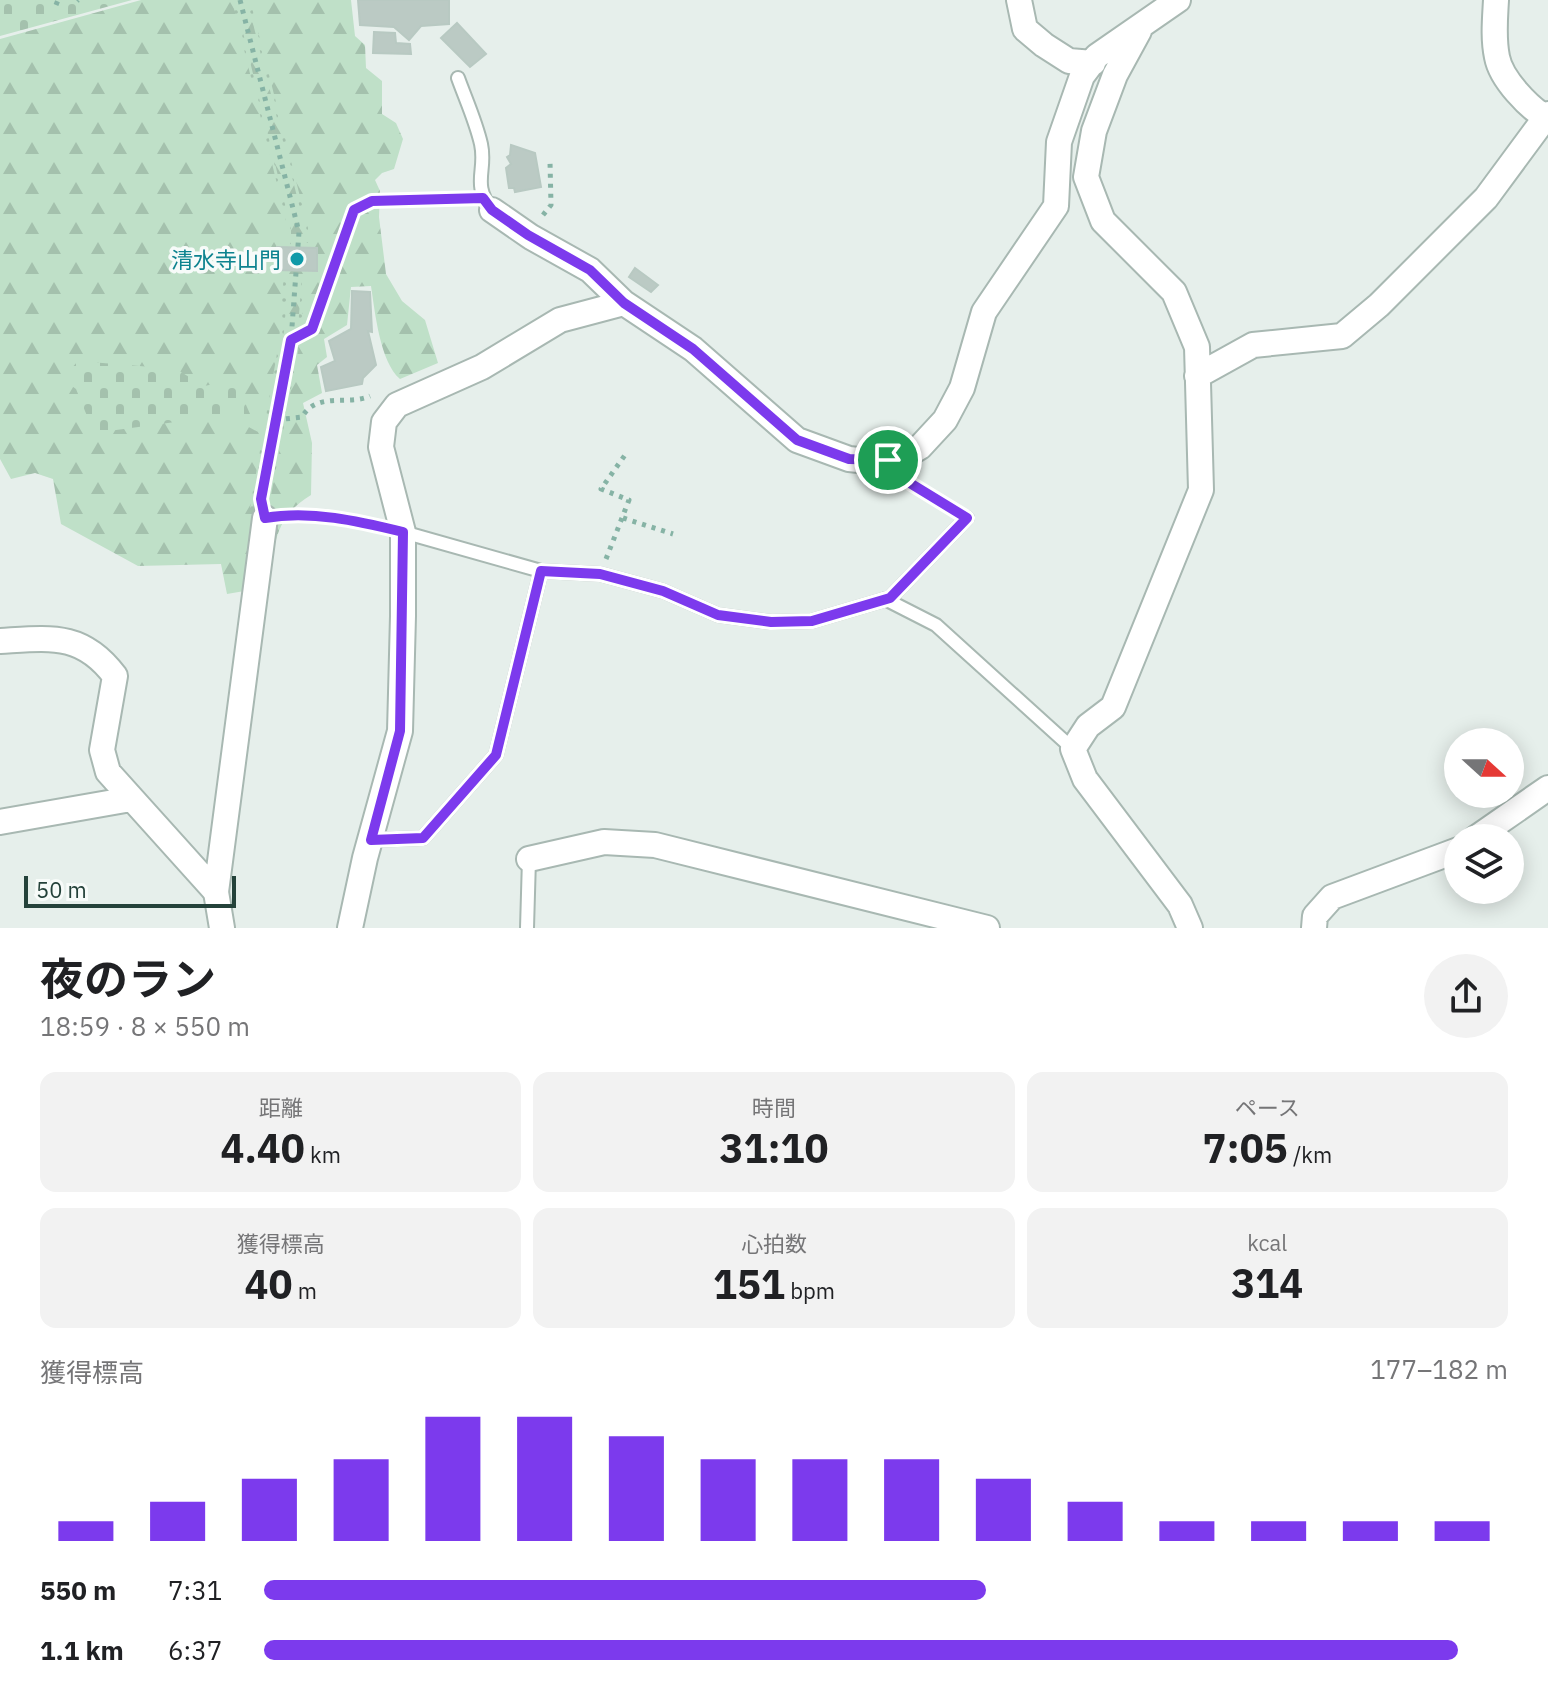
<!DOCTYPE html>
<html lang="ja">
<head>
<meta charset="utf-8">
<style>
	:root { --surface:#fff; --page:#f2f2f2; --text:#202124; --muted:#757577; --accent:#7c3aed }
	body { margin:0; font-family:"IBM Plex Sans","Noto Sans JP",sans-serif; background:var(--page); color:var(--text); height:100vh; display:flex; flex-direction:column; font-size:30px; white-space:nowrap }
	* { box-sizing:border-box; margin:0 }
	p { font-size:26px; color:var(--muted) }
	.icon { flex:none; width:44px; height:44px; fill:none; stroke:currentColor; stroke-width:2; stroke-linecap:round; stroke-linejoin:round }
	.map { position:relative; height:928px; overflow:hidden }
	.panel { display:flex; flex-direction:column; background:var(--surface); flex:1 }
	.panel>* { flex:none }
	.needle { width:52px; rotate:111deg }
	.buttons { position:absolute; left:1444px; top:728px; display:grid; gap:16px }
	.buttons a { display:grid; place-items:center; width:80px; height:80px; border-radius:50%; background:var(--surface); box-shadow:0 4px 20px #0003; font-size:40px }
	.scale { position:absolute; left:24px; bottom:20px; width:212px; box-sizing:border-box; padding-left:8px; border:4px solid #24423a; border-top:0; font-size:22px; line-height:28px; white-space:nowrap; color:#24423a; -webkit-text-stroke:6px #f7fbf9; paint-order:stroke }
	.pin { position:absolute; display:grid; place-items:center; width:68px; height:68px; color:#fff; margin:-34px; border:4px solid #fff; border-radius:50%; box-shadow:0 2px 8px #0007 }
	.round { display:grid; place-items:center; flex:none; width:84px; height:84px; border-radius:42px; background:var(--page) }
	.overview { display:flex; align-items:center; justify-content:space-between; height:136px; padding:0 40px }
	h1 { font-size:44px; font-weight:700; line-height:60px }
	.metrics { display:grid; grid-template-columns:repeat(3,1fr); gap:12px; height:136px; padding:8px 40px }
	.metrics div { display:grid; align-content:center; border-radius:16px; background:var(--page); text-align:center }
	.metrics b { font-size:40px; font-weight:700 }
	.metrics small { font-size:22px; font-weight:400 }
	.metrics p { font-size:22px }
	.chart { height:224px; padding:16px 40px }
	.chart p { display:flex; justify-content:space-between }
	.chart svg { width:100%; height:144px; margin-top:8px; stroke:var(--accent); stroke-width:6 }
	ul { padding:0 40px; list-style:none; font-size:26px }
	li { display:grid; grid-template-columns:128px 96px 1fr; align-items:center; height:60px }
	li i { height:20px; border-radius:10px; background:var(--accent) }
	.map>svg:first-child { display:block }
	.forest { fill:url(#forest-firs) }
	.cemetery { fill:url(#cemetery-stones) }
	.park { fill:url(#park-dots) }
	.building { fill:#bbcac4; stroke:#b8c9c2; stroke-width:2 }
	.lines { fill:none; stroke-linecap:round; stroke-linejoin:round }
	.service-casing { stroke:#a8b8b2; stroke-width:16 }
	.minor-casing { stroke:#a8b8b2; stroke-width:28 }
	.tertiary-casing { stroke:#a8b8b2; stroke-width:28 }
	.path { stroke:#86b3a5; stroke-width:5; stroke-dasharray:4 6; stroke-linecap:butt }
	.service { stroke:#fff; stroke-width:12 }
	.minor { stroke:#fff; stroke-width:24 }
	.tertiary { stroke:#fff; stroke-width:24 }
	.route-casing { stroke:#fff; stroke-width:16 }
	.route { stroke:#7c3aed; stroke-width:10 }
	.culture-dot { fill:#0f9aa8; stroke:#f7fbf9; stroke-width:3 }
	.labels { text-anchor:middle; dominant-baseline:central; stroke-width:7; stroke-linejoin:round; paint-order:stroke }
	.culture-label { font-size:22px; fill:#0d838f; stroke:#f7fbf9; text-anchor:end }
</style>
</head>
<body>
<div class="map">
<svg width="1548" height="928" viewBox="0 0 1548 928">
	<defs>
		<pattern id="forest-firs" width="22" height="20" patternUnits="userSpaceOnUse" patternTransform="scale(2)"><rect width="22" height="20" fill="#bfe0c8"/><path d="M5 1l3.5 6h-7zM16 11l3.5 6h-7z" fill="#a4c1ad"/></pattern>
		<pattern id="cemetery-stones" width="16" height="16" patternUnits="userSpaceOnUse" patternTransform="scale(2)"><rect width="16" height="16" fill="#bfe0c8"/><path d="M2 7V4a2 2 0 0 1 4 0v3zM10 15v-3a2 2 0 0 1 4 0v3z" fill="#a4c1ad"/></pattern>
		<pattern id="park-dots" width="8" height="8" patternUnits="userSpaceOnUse" patternTransform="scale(2)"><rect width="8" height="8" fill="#bfe0c8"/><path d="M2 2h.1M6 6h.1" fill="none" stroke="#a4c1ad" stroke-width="1.8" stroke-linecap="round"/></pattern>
	</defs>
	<rect width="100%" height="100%" fill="#e6efeb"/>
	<path class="forest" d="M141,0H351L355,36L365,45L366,68L382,81V114L396,123L403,139L394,169L382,173L375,180L380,191L379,217L386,274L402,301L425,320L438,363L400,379C380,362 375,312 371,286L351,287L347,325L324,339L327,357L317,365L322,393L303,403L312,443L311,495C268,521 280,549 261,588L227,594L221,564L138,566L61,524L53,479L35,473L11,479L0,459V39Z"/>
	<path class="cemetery" d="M0,0H132L0,36Z
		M78,361L176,369L204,386L235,380L258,432L227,415L94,433L76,389L62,379Z"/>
	<path class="park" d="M232,0H235L291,229V244L287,245L288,229Z
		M247,0H250L308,228V243H304L305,228Z
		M284,272H289L283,343L253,508H250L279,342Z
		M302,275H306L300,341L269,506L266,505L297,341Z"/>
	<path class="building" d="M358,0H449V24L421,26L409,40L394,27L360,25Z
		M457,23L486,54L470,67L441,38Z
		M374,32L395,33L396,43L410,44L411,54L373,53Z
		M511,145L535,153L541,187L515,192L514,188H509L506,168L511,164L507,157L510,155Z
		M277,247L317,248V271L276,270Z
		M635,268L658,285L651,292L629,277Z
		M352,291L370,292L372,332L368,331L376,365L363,378L362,384L326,391L321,367L335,361L329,341L351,329Z"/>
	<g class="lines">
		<defs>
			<path id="service" d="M458,78C466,100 476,122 481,144C487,171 471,183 492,210
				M403,532L541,571L600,574L663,591L718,615L771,622L812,621L890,598L967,518
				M885,599L936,625L1073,749
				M371,840L423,838L496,755L541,571
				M527,928L529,859"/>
			<path id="minor" d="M1019,0L1025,29L1044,45L1069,61L1093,63
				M1496,0C1495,19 1493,38 1497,57C1501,79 1529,108 1548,119
				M1139,31L1115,75L1094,131L1086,177L1103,221L1174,292L1197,347L1201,490L1113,707L1088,726L1073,749L1085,779L1180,905L1190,928
				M492,210L531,237L590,270L624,303
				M1197,376L1253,345L1342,336L1379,305L1486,198L1548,114
				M0,641C50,638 82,632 115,676L102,750L108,772L216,892
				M0,822L131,799
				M1476,838L1548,788
				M529,859L604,842L655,845L987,928
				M216,892L265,518
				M350,928L365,858L400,731L403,616V532L381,447L384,422L397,405L482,367L560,320L624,303L693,349L797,440L849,459L877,462L900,459L920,447L945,420L962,388L984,312L1056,206L1059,142L1082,76L1097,56L1178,0
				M1314,928L1315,916L1332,897L1458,850"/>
			<path id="tertiary" d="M216,892L222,928"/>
		</defs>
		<use href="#service" class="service-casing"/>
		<use href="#minor" class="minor-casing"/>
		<use href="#tertiary" class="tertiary-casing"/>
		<path class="path" d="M240,0L299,232L291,340L262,492
			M77,1L78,0
			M56,5L58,0
			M543,215L551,205L550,162
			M292,339L312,329L354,210L372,201L466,199
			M276,420L302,417C317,391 348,406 370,396
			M907,481L950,507
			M289,516L347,518L378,526
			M623,518L673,534
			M606,559L629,500L601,489L625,455"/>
		<use href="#service" class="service"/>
		<use href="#minor" class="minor"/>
		<use href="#tertiary" class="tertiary"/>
	</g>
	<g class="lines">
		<defs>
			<path id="route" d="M483,198L492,210L528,235L590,270L624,303L693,349L797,440L849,459L888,460L900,477L967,518L890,598L812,621L771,622L718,615L663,591L600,574L541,571L496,755L423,838L371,840L400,731L403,532C358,521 311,510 265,518L261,499L291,340L312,329L354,210L372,201Z"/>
		</defs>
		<use href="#route" class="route-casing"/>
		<use href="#route" class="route"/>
	</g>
	<circle class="culture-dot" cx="297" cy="259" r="8"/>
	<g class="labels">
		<g class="culture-label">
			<text x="281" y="259">清水寺山門</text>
		</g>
	</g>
</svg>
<div class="buttons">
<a><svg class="needle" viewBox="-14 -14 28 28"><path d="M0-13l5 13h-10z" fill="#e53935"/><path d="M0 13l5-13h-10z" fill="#757577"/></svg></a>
<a><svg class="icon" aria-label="layers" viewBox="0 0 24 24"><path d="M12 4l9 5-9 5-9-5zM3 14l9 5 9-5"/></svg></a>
</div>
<div class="scale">50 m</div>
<div class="pin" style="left:888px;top:460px;background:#1e9e55"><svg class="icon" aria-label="arrive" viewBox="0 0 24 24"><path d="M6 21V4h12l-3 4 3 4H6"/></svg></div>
</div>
<section class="panel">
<div class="overview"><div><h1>夜のラン</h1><p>18:59 · 8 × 550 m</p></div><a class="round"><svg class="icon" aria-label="share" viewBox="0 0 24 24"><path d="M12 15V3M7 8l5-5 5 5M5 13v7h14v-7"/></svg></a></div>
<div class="metrics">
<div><p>距離</p><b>4.40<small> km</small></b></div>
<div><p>時間</p><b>31:10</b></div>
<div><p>ペース</p><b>7:05<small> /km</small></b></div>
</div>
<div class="metrics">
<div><p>獲得標高</p><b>40<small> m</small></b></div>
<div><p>心拍数</p><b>151<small> bpm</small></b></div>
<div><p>kcal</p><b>314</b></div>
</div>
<div class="chart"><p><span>獲得標高</span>177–182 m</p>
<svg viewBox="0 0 160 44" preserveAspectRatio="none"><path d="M5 44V38M15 44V32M25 44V25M35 44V19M45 44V6M55 44V6M65 44V12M75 44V19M85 44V19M95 44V19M105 44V25M115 44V32M125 44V38M135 44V38M145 44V38M155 44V38"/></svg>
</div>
<ul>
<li><b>550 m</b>7:31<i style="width:58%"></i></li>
<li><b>1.1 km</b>6:37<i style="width:96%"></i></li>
</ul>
</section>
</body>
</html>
